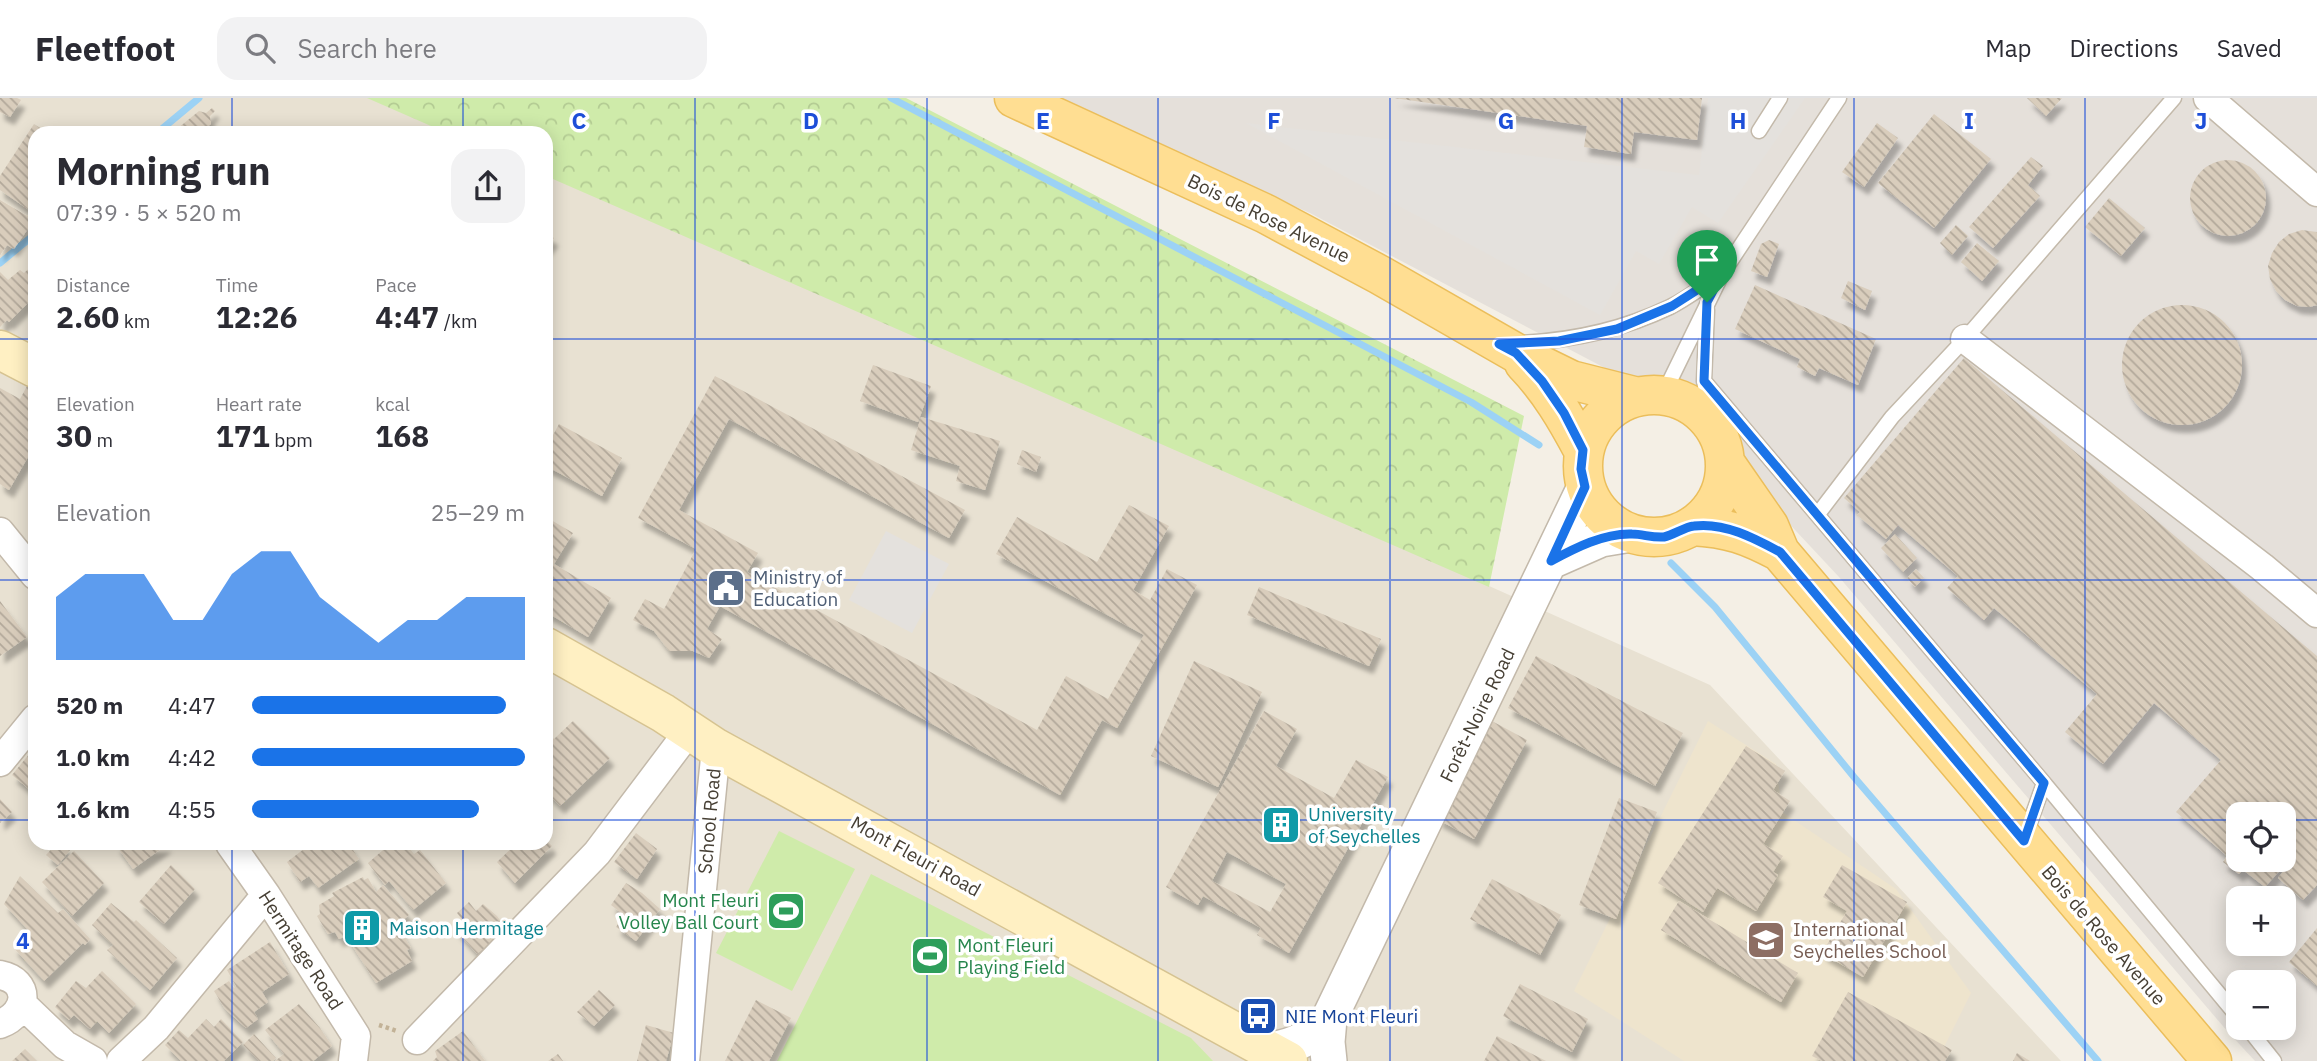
<!DOCTYPE html>
<html lang="en">
<head>
<meta charset="utf-8">
<style>
	:root { --surface:#fff; --page:#f2f2f3; --text:#2b2b33; --muted:#7c7c81; --line:#e1e1e2; --accent:#1a73e8 }
	body { margin:0; font-family:"IBM Plex Sans",sans-serif; background:var(--page); color:var(--text); height:100vh; display:flex; flex-direction:column; font-size:26px; white-space:nowrap }
	* { box-sizing:border-box; margin:0 }
	p { font-size:23px; color:var(--muted) }
	.icon { flex:none; width:38px; height:38px; fill:none; stroke:currentColor; stroke-width:2; stroke-linecap:round; stroke-linejoin:round }
	.map { position:relative; flex:1; overflow:hidden }
	.details { position:absolute; left:28px; top:28px; width:525px; height:724px; display:flex; flex-direction:column; background:var(--surface); border-radius:21px; box-shadow:0 4px 18px #0003 }
	.details>* { flex:none }
	.fabs { position:absolute; left:2226px; top:704px; display:grid; gap:14px }
	.fabs a { display:grid; place-items:center; width:70px; height:70px; border-radius:14px; background:var(--surface); box-shadow:0 4px 18px #0003; font-size:35px }
	.pin { position:absolute; display:grid; place-items:center; width:60px; height:60px; color:#fff; margin:-72px -30px; border-radius:50% 50% 50% 0; rotate:-45deg; box-shadow:0 0 7px #0007 }
	.pin .icon { rotate:45deg }
	.round { display:grid; place-items:center; flex:none; width:74px; height:74px; border-radius:21px; background:var(--page) }
	.headline { display:flex; align-items:center; justify-content:space-between; height:119px; padding:0 28px }
	h1 { font-size:38px; font-weight:700; line-height:52px }
	.stats { display:grid; grid-template-columns:repeat(3,1fr); gap:10px; height:119px; padding:7px 28px }
	.stats div { display:grid; align-content:center }
	.stats b { font-size:30px; font-weight:700 }
	.stats small { font-size:19px; font-weight:400 }
	.stats p { font-size:19px }
	.chart { height:196px; padding:14px 28px }
	.chart p { display:flex; justify-content:space-between }
	.chart svg { width:100%; height:126px; margin-top:7px; fill:var(--accent); opacity:.7 }
	ul { padding:0 28px; list-style:none; font-size:23px }
	li { display:grid; grid-template-columns:112px 84px 1fr; align-items:center; height:52px }
	li i { height:18px; border-radius:9px; background:var(--accent) }
	header { display:flex; align-items:center; gap:42px; box-sizing:border-box; height:98px; padding:0 35px; background:var(--surface); border-bottom:2px solid var(--line) }
	header strong { font-size:33px }
	nav { display:flex; gap:38px; margin-inline-start:auto; font-size:24px }
	.search { width:490px; height:63px; background:var(--page); display:flex; align-items:center; gap:18px; box-sizing:border-box; padding:0 24px; border-radius:21px; color:var(--muted); font-size:26px }
	.map>svg:first-child { display:block }
	.residential { fill:#e8e1d2 }
	.industrial { fill:#e5e0da; fill-rule:evenodd }
	.education { fill:#eee4cd }
	.forest { fill:url(#forest-crowns) }
	.pitch { fill:#cfebaa }
	.parking { fill:#e4e1dd }
	.lines { fill:none; stroke-linecap:round; stroke-linejoin:round }
	.stream { stroke:#9cd2f5; stroke-width:7 }
	.building { fill:url(#building-back-hatch); fill-rule:evenodd; filter:url(#shadow) }
	.service-casing { stroke:#c3b9aa; stroke-width:17 }
	.minor-casing { stroke:#c3b9aa; stroke-width:31 }
	.tertiary-casing { stroke:#c3b9aa; stroke-width:38 }
	.secondary-casing { stroke:#d6c391; stroke-width:41 }
	.primary-casing { stroke:#ebbe5b; stroke-width:41 }
	.path { stroke:#c2b297; stroke-width:4.5; stroke-dasharray:3.5 3.5; stroke-linecap:butt }
	.service { stroke:#fff; stroke-width:14 }
	.minor { stroke:#fff; stroke-width:28 }
	.tertiary { stroke:#fff; stroke-width:35 }
	.secondary { stroke:#fff0c3; stroke-width:38 }
	.primary { stroke:#ffde92; stroke-width:38 }
	.route-casing { stroke:#fff; stroke-width:14 }
	.route { stroke:#1a73e8; stroke-width:9 }
	.grid { fill:none; stroke:#1d4ed8; stroke-width:2; stroke-opacity:0.55 }
	.labels { text-anchor:middle; dominant-baseline:central; stroke-width:7; stroke-linejoin:round; paint-order:stroke }
	.street-label { font-size:19px; fill:#463f34; stroke:#fff }
	.service-label { font-size:19px; fill:#4e5e75; stroke:#fff; text-anchor:start }
	.culture-label { font-size:19px; fill:#0d838f; stroke:#fff; text-anchor:start }
	.leisure-label { font-size:19px; fill:#27864d; stroke:#fff; text-anchor:end }
	.education-label { font-size:19px; fill:#785e54; stroke:#fff; text-anchor:start }
	.transit-label { font-size:19px; fill:#164399; stroke:#fff; text-anchor:start }
	.grid-label { font-size:23px; text-anchor:middle; font-weight:bold; fill:#1d4ed8; stroke:#fff; stroke-width:7; stroke-linejoin:round; paint-order:stroke }
</style>
</head>
<body>
<header>
<strong>Fleetfoot</strong>
<div class="search"><svg class="icon" aria-label="search" viewBox="0 0 24 24"><circle cx="10" cy="10" r="6"/><path d="M15 15l6 6"/></svg>Search here</div>
<nav><a>Map</a><a>Directions</a><a>Saved</a></nav>
</header>
<div class="map">
<svg width="2317" height="963" viewBox="0 0 2317 963">
	<defs>
		<pattern id="forest-crowns" width="20" height="18" patternUnits="userSpaceOnUse" patternTransform="scale(1.75)"><rect width="20" height="18" fill="#cfebaa"/><path d="M2 6a3 3 0 1 1 6 0M12 15a3 3 0 1 1 6 0" fill="none" stroke="#b3cb93"/></pattern>
		<pattern id="building-back-hatch" width="6" height="6" patternUnits="userSpaceOnUse" patternTransform="scale(1.75)"><rect width="6" height="6" fill="#d9cdbc"/><path d="M-1 5l2 2M0 0l6 6M5-1l2 2" fill="none" stroke="#b2a89a"/></pattern>
		<filter id="shadow"><feDropShadow dx="4.5" dy="8" stdDeviation="2" flood-color="#0004"/></filter>
	</defs>
	<rect width="100%" height="100%" fill="#f4efe5"/>
	<path class="residential" d="M0,0H373L459,35H35V746H546V71L674,123L1710,587L2061,963H0Z"/>
	<path class="industrial" d="M1048,0H2317V963H2255L2228,934L1839,479L1681,310L1310,115ZM2238,716H2284V761H2238ZM2238,800H2284V845H2238ZM2238,884H2284V929H2238Z"/>
	<path class="education" d="M1708,623L1776,666L1782,714L1896,791L1971,895L1937,963H1684L1574,893Z"/>
	<path class="forest" d="M367,0H906L1524,318L1489,489L546,78V35H447Z"/>
	<path class="pitch" d="M779,733L855,771L792,893L716,855Z
		M871,776L1191,940L1213,963H777Z"/>
	<path class="parking" d="M1708,0H1805L1718,125L1692,109L1659,166L1636,153L1600,217L1246,25L1699,77Z
		M886,433L949,466L912,535L849,502Z"/>
	<g class="lines">
		<path class="stream" d="M891,0L1471,304L1539,347
			M157,35L199,0
			M0,165L35,136
			M1671,465L1715,509L1854,679L2098,963"/>
	</g>
	<path class="building" d="M0,0H17L21,2L10,19L0,14Z
		M1394,0H1702L1697,42L1634,34L1631,56L1584,49L1587,28Z
		M2027,0H2062L2046,18Z
		M212,10L215,13L210,18L211,26L208,28L214,35H172L199,13L206,15Z
		M1934,16L1991,61L1934,130L1878,85Z
		M1877,25L1898,40L1864,89L1842,74Z
		M34,26L48,35H35V116L0,92V78Z
		M2031,59L2043,68L2028,87L2040,98L1993,150L1969,129Z
		M2190 100a38 38 0 1 1 76 0a38 38 0 1 1-76 0Z
		M2109,100L2145,130L2121,158L2085,129Z
		M0,102L34,122L14,151L7,147L0,157Z
		M1956,127L1968,138L1952,157L1940,145Z
		M2302,132L2317,134V207L2309,209L2297,208L2285,202L2276,193L2270,181L2268,168L2272,155L2279,144L2289,136Z
		M546,135L554,140L546,151Z
		M1769,142L1779,146L1767,179L1751,173L1761,146Z
		M1977,145L1999,163L1982,183L1961,164Z
		M33,167L35,169V193L30,198L32,201L9,224L7,222L0,229V174L8,182L20,172L24,175Z
		M1848,183L1872,193L1865,212L1841,200Z
		M1755,187L1876,241L1858,287L1819,270L1815,278L1797,269L1800,261L1735,231Z
		M2122 267a60 60 0 1 1 120 0a60 60 0 1 1-120 0Z
		M1964,260L2317,558V787L2303,802L2278,780L2285,771L2283,769L2265,789L2243,772L2239,776L2223,764L2227,758L2176,714L2221,662L2154,605L2103,666L2065,634L2097,596L1994,510L1984,522L1947,490L1958,478L1898,427L1886,441L1857,417L1860,414L1844,400ZM2238,716H2284V761H2238Z
		M873,267L931,288L918,324L860,303Z
		M715,278L965,412L949,440L729,321L679,412L758,455L747,474L1037,632L1066,578L1108,601L1144,537L996,456L1017,419L1097,464L1129,407L1169,428L1133,492L1150,502L1167,471L1197,487L1117,630L1102,622L1060,697L720,508L707,531L722,541L709,560L693,553H669L654,533L633,522L645,501L664,511L696,451L638,420Z
		M27,288L35,293V363L28,359L9,392L0,386V290L20,301Z
		M921,319L1000,343L985,392L956,383L960,368L911,352Z
		M559,326L622,360L602,398L546,368V350Z
		M1022,352L1041,359L1036,374L1017,366Z
		M546,419L573,435L554,466L611,500L588,539L546,514Z
		M1895,436L1917,460L1903,474L1881,450Z
		M1916,471L1924,480L1915,489L1907,480Z
		M1259,489L1381,541L1369,568L1247,517Z
		M0,503L27,539L0,558Z
		M1536,558L1683,635L1655,688L1508,610Z
		M1194,563L1262,594L1218,689L1151,658Z
		M1264,613L1297,631L1276,668L1334,700L1356,662L1388,679L1289,855L1257,837L1261,830L1203,798L1198,807L1166,789ZM1227,754L1286,786L1270,814L1212,783Z
		M1490,622L1527,642L1474,741L1437,721Z
		M573,623L610,660L560,708L546,694V637L547,635L554,641Z
		M1746,648L1785,673L1773,692L1790,703L1763,746L1783,758L1773,774L1778,777L1756,813L1717,790L1703,814L1658,785Z
		M35,649V696L12,677Z
		M1619,700L1657,714L1616,821L1579,807Z
		M0,701L12,714L0,725Z
		M636,735L657,751L637,781L614,764Z
		M546,742L552,748L515,785L497,764L516,746H546Z
		M56,746H62L70,752L58,767L46,757Z
		M115,746H168L133,771Z
		M300,746H349L359,761L318,790L309,778L300,784L287,764L304,751Z
		M390,746H406L414,756L420,752L446,785L413,812L389,783L385,787L368,765Z
		M74,753L104,785L72,818L42,784Z
		M171,767L195,791L164,826L139,804Z
		M1842,767L1907,804L1863,879L1822,855L1847,813L1823,799Z
		M20,778L58,815L63,811L90,841L85,847L83,845L44,883L13,849L29,833L4,806Z
		M363,779L364,782L368,780L376,794L383,787L409,817L397,827L411,850L407,852L412,863L376,885L346,838L339,841L335,834L328,836L317,818L320,816L319,807L334,798L332,795Z
		M1492,781L1561,817L1540,857L1470,821Z
		M626,785L642,795L660,811L636,843L616,829L624,817L611,807Z
		M1679,803L1798,875L1781,904L1661,832Z
		M469,804L476,813L483,806L497,818L507,832L477,856L455,831L463,823L457,815Z
		M111,805L134,824L136,822L177,860L150,892L107,852L113,847L92,827Z
		M2317,830V888L2289,864Z
		M270,844L289,876L262,894L268,904L254,914L258,921L246,930L225,911L214,893L229,883L234,890L236,888L227,872Z
		M102,873L136,906L109,935L97,923L90,931L74,917L69,922L55,909L76,883L86,890Z
		M1520,886L1588,921L1572,954L1503,918Z
		M599,892L615,907L594,928L577,914Z
		M1848,894L1952,952L1945,963H1822L1812,958Z
		M756,902L791,920L769,963H725Z
		M299,906L320,930L332,948L313,963H275L284,956L265,932Z
		M206,921L214,929L221,921L243,944L224,963H181L165,947L179,932L188,940Z
		M646,927L674,935L666,963H637Z
		M463,933L485,963H433L437,959L435,953Z
		M254,936L276,960L273,963H259L243,947Z
		M1497,938L1546,963H1484Z
		M25,951L37,963H12Z
		M2017,955L2030,963H2013Z
		M558,956L563,963H548Z"/>
	<g class="lines">
		<defs>
			<path id="service" d="M1759,33L1780,0
				M1707,212L1704,283L1714,328
				M1518,245C1572,243 1622,232 1670,209C1688,200 1704,187 1721,177
				M1704,283L2044,685L2238,919
				M1663,297L1722,176L1839,0
				M1818,416L1892,319L1965,241L2174,0
				M2026,736L2044,685
				M2247,929L2274,963"/>
			<path id="minor" d="M2208,0L2317,94
				M1965,241L2262,469L2317,515
				M0,434L35,477
				M0,664L35,621
				M230,746L266,797L356,938L353,963
				M0,877C31,883 29,915 0,926
				M22,906L65,947L93,963
				M417,942L597,755L689,633
				M121,963L156,930L266,797
				M685,963L716,650"/>
			<path id="tertiary" d="M1551,463L1601,441L1631,436
				M1329,921L1327,944L1329,963
				M1269,952C1294,949 1311,940 1329,921L1585,389"/>
			<path id="secondary" d="M0,252L35,270
				M546,549L663,615L716,650L1288,963"/>
			<path id="primary" d="M1014,0L1266,116L1380,177L1516,255L1571,282L1634,298
				M1524,265C1549,291 1566,320 1583,352
				M1583 368a71 71 0 1 1 142 0a71 71 0 1 1-142 0Z
				M1726,366L1769,428L1780,454L2212,963
				M1692,428C1729,430 1748,437 1780,454"/>
		</defs>
		<use href="#service" class="service-casing"/>
		<use href="#minor" class="minor-casing"/>
		<use href="#tertiary" class="tertiary-casing"/>
		<use href="#secondary" class="secondary-casing"/>
		<use href="#primary" class="primary-casing"/>
		<path class="path" d="M379,927L397,933"/>
		<use href="#service" class="service"/>
		<use href="#minor" class="minor"/>
		<use href="#tertiary" class="tertiary"/>
		<use href="#secondary" class="secondary"/>
		<use href="#primary" class="primary"/>
	</g>
	<g class="lines">
		<defs>
			<path id="route" d="M1722,176L1707,204L1704,283L2044,685L2024,743L1780,454C1754,440 1724,424 1694,428C1684,429 1674,437 1664,439C1652,440 1643,436 1632,436C1604,435 1575,450 1551,463L1585,389L1581,371L1583,352L1564,315L1542,283L1516,255L1499,246L1559,243L1617,231L1672,208Z"/>
		</defs>
		<use href="#route" class="route-casing"/>
		<use href="#route" class="route"/>
	</g>
	<path class="grid" d="M232,0V35M463,0V35M695,0V963M927,0V963M1158,0V963M1390,0V963M1622,0V963M1854,0V963M2085,0V963M0,241H35M546,241H2317M0,482H35M546,482H2317M0,722H35M546,722H2238M2284,722H2317M232,746V963M463,746V963"/>
	<defs>
		<symbol id="civic-square" viewBox="-11 -11 22 22"><rect x="-9" y="-9" width="18" height="18" rx="4" fill="#5c6f8a" stroke="#fff"/><path d="M-.6-6.5H3V-4.5H.6V-3L4-1V1h2V6H-6V1h2V-1L-.6-3ZM-1.2 2.5V6h2.4V2.5Z" fill="#fff"/></symbol>
		<symbol id="building-square" viewBox="-11 -11 22 22"><rect x="-9" y="-9" width="18" height="18" rx="4" fill="#0f9aa8" stroke="#fff"/><path d="M-4-6H4V6H1V3H-1V6H-4ZM-2.5-4.3h1.7v1.8h-1.7ZM.8-4.3h1.7v1.8H.8ZM-2.5-1h1.7V.8h-1.7ZM.8-1h1.7V.8H.8Z" fill="#fff"/></symbol>
		<symbol id="stadium-square" viewBox="-11 -11 22 22"><rect x="-9" y="-9" width="18" height="18" rx="4" fill="#2e9e5b" stroke="#fff"/><path d="M0-5a6.5 5 0 1 0 0 10a6.5 5 0 1 0 0-10ZM-3.5-1.8h7v3.6h-7Z" fill="#fff"/></symbol>
		<symbol id="school-square" viewBox="-11 -11 22 22"><rect x="-9" y="-9" width="18" height="18" rx="4" fill="#8d6e63" stroke="#fff"/><path d="M0-5L7-2L0 1L-7-2ZM-4 1L0 2.5L4 1V4Q0 6-4 4Z" fill="#fff"/></symbol>
		<symbol id="bus-square" viewBox="-11 -11 22 22"><rect x="-9" y="-9" width="18" height="18" rx="4" fill="#1a4fb4" stroke="#fff"/><path d="M-5-6H5V4H4V6H2V4H-2V6H-4V4H-5ZM-3.5-4V0h7V-4ZM-3.5 1.2v1.5H-2V1.2ZM2 1.2v1.5H3.5V1.2Z" fill="#fff"/></symbol>
	</defs>
	<g fill-rule="evenodd">
		<use href="#civic-square" x="704" y="468" width="44" height="44"/>
		<use href="#building-square" x="1259" y="705" width="44" height="44"/>
		<use href="#stadium-square" x="764" y="791" width="44" height="44"/>
		<use href="#building-square" x="340" y="808" width="44" height="44"/>
		<use href="#school-square" x="1744" y="820" width="44" height="44"/>
		<use href="#stadium-square" x="908" y="836" width="44" height="44"/>
		<use href="#bus-square" x="1236" y="896" width="44" height="44"/>
	</g>
	<g class="labels">
		<g class="street-label">
			<text transform="translate(1269 120) rotate(26)">Bois de Rose Avenue</text>
			<text transform="translate(1477 617) rotate(-64)">Forêt-Noire Road</text>
			<text transform="translate(709 723) rotate(-85)">School Road</text>
			<text transform="translate(916 758) rotate(29)">Mont Fleuri Road</text>
			<text transform="translate(2104 837) rotate(49)">Bois de Rose Avenue</text>
			<text transform="translate(301 852) rotate(57)">Hermitage Road</text>
		</g>
		<g class="service-label">
			<text x="753" y="479">Ministry of<tspan x="753" dy="22">Education</tspan></text>
		</g>
		<g class="culture-label">
			<text x="1308" y="716">University<tspan x="1308" dy="22">of Seychelles</tspan></text>
			<text x="389" y="830">Maison Hermitage</text>
		</g>
		<g class="leisure-label">
			<text x="759" y="802">Mont Fleuri<tspan x="759" dy="22">Volley Ball Court</tspan></text>
			<text x="957" y="847" text-anchor="start">Mont Fleuri<tspan x="957" dy="22">Playing Field</tspan></text>
		</g>
		<g class="education-label">
			<text x="1793" y="831">International<tspan x="1793" dy="22">Seychelles School</tspan></text>
		</g>
		<g class="transit-label">
			<text x="1285" y="918">NIE Mont Fleuri</text>
		</g>
	</g>
	<g class="grid-label">
		<text x="579" y="31">C</text>
		<text x="811" y="31">D</text>
		<text x="1043" y="31">E</text>
		<text x="1274" y="31">F</text>
		<text x="1506" y="31">G</text>
		<text x="1738" y="31">H</text>
		<text x="1969" y="31">I</text>
		<text x="2201" y="31">J</text>
		<text x="23" y="851">4</text>
	</g>
</svg>
<div class="fabs">
<a><svg class="icon" aria-label="locate" viewBox="0 0 24 24"><circle cx="12" cy="12" r="6"/><path d="M12 2v4M12 18v4M2 12h4M18 12h4"/></svg></a>
<a>+</a>
<a>−</a>
</div>
<div class="pin" style="left:1707px;top:204px;background:#1e9e55"><svg class="icon" aria-label="arrive" viewBox="0 0 24 24"><path d="M6 21V4h12l-3 4 3 4H6"/></svg></div>
<section class="details">
<div class="headline"><div><h1>Morning run</h1><p>07:39 · 5 × 520 m</p></div><a class="round"><svg class="icon" aria-label="share" viewBox="0 0 24 24"><path d="M12 15V3M7 8l5-5 5 5M5 13v7h14v-7"/></svg></a></div>
<div class="stats">
<div><p>Distance</p><b>2.60<small> km</small></b></div>
<div><p>Time</p><b>12:26</b></div>
<div><p>Pace</p><b>4:47<small> /km</small></b></div>
</div>
<div class="stats">
<div><p>Elevation</p><b>30<small> m</small></b></div>
<div><p>Heart rate</p><b>171<small> bpm</small></b></div>
<div><p>kcal</p><b>168</b></div>
</div>
<div class="chart"><p><span>Elevation</span>25–29 m</p>
<svg viewBox="0 0 160 44" preserveAspectRatio="none"><path d="M0 44V22L10 14L20 14L30 14L40 30L50 30L60 14L70 6L80 6L90 22L100 30L110 38L120 30L130 30L140 22L150 22L160 22V44z"/></svg>
</div>
<ul>
<li><b>520 m</b>4:47<i style="width:93%"></i></li>
<li><b>1.0 km</b>4:42<i style="width:100%"></i></li>
<li><b>1.6 km</b>4:55<i style="width:83%"></i></li>
</ul>
</section>
</div>
</body>
</html>
